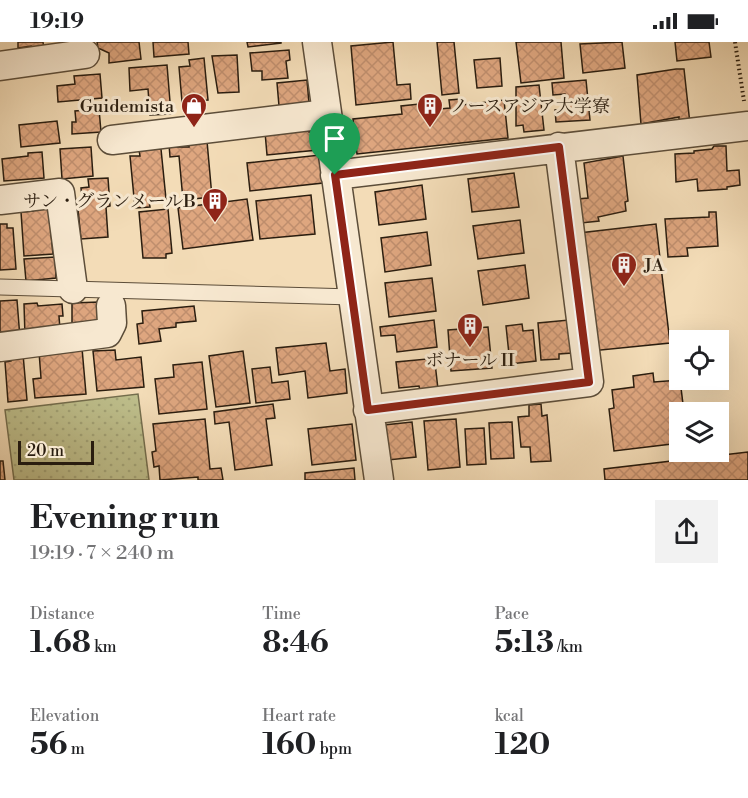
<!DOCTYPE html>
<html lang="en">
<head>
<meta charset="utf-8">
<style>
	:root { --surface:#fff; --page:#f2f2f2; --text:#202124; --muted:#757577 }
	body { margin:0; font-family:"Libre Bodoni","Noto Serif JP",serif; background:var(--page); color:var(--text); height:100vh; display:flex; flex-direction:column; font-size:22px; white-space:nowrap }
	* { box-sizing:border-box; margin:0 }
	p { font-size:20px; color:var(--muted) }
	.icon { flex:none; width:33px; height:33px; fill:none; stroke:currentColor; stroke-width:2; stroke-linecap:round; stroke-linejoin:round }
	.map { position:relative; height:438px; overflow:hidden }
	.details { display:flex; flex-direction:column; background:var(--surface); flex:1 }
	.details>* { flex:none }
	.tools { position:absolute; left:669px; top:288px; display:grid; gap:12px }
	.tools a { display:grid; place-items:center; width:60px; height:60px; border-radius:0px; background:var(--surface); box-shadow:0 6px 24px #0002; font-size:30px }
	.scale { position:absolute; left:18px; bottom:15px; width:76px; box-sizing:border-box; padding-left:6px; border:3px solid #2a1d0f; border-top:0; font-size:16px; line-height:21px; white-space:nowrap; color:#2a1d0f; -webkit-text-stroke:4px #f7e8d0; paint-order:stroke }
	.pin { position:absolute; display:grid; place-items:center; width:51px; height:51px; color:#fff; margin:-62px -26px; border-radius:50% 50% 50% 0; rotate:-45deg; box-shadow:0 0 6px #0007 }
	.pin .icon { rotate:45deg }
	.round { display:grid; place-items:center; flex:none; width:63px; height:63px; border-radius:0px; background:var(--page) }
	.overview { display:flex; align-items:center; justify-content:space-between; height:102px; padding:0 30px }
	h1 { font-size:33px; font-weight:800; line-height:45px }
	.stats { display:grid; grid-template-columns:repeat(3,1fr); gap:9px; height:102px; padding:6px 30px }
	.stats div { display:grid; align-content:center }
	.stats b { font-size:30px; font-weight:800 }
	.stats small { font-size:16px; font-weight:400 }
	.stats p { font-size:16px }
	.status { display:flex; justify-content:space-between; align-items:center; height:42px; padding:0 30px; background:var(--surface); direction:ltr }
	.status svg { height:16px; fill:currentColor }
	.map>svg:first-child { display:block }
	.grass { fill:url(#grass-dots); stroke:#746e4e; stroke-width:1.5 }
	.building { fill:url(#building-cross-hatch); stroke:#2a1d0f; stroke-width:1.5 }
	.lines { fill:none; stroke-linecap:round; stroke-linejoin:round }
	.service-casing { stroke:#5c4d39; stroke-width:17 }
	.minor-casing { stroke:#5c4d39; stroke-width:31 }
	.path { stroke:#2a1d0f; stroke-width:4; stroke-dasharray:1.5 3; stroke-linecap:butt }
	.service { stroke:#f7e8d0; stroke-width:15 }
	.minor { stroke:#f7e8d0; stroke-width:28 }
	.route-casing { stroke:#fff; stroke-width:12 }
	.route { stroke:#8f2418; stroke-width:8 }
	.labels { text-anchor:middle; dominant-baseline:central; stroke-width:6; stroke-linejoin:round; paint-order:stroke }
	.poi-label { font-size:18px; fill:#2a1d0f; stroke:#f7e8d0; text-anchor:end }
</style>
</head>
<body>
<div class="status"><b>19:19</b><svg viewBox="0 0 49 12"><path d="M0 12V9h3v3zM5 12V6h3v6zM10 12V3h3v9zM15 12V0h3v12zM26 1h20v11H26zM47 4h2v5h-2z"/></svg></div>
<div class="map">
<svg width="748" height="438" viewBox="0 0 748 438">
	<defs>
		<pattern id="grass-dots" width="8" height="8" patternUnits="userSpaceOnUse" patternTransform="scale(1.5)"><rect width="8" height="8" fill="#bebf8c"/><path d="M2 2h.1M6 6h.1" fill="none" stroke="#a3a478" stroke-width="1.8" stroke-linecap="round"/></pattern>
		<pattern id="building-cross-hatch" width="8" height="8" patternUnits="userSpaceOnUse" patternTransform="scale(1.5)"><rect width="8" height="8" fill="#dea67f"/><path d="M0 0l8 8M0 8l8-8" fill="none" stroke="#bf8e6d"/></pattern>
	</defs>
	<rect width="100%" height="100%" fill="#f3dcb7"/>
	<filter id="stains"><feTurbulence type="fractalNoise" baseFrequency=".00333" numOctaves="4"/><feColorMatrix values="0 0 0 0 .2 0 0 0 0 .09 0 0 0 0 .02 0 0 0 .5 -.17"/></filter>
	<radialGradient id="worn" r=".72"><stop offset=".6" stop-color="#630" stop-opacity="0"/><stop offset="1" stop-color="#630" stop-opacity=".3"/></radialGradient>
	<path class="grass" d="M138,352L149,438H14L5,368Z"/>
	<path class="building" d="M18,0H43L44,8L31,9V4L18,6Z
		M97,0H139L141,17L109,21V11L98,6Z
		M153,0H188L189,12L154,15Z
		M247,0H281V1L248,5Z
		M393,0L397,43L410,42L411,57L356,63L351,4Z
		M437,0H454L459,51L442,53Z
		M516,0H561L564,36L521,41Z
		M622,0L625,26L583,31L580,2Z
		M675,0H709L711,15L677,19Z
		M289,8L290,18L286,19L288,36L262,38V29H252L250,11Z
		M237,13L239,50L218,51L212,14Z
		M204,16L208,58L182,60L179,25L190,24L189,18Z
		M500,16L502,44L477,46L474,18Z
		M167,23L171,72L150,73L148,47L130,49L129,26Z
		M676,27H684L690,82L679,83V75L641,82L637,33Z
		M100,32L102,56L58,60L57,44L75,42L74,34Z
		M307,38L309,61L279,64L277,41Z
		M586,38L590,78L556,80L555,68L567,67L565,52L553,53L552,41Z
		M539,43L544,88L524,90L523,83L516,84V45Z
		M461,57L462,63L504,58L508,96L357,112L353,77L402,72L401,64L429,61V68L450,66L449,58Z
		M99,67L101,90L72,92V80H76L75,69Z
		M57,79L60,101L21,105L19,83Z
		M308,86L309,90L317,89L318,108L267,113L265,90Z
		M207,99L212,155L183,158L179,114L170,115L169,102H176L177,105H189V101Z
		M714,104H726L727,129L739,128L740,143L727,145V147L698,149L697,137L676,140L675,112L694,111V109L712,107Z
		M91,105L93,134L62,137L60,107Z
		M161,107L166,157L149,159L150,165L135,166L130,114H140L139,108Z
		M42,110L44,136L4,139L2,117L28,114V111Z
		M320,113L323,141L250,149L247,121Z
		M623,114L628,159L625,160L626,169L598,175L599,179L581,181L578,157L588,156L584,121Z
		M514,131L519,165L472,170L468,137Z
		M108,136L110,164L106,165L108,195L81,197L77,158L82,157L81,146L89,145L88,137Z
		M422,143L426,177L379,183L375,150Z
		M311,153L315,192L260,197L256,159Z
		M247,157L253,198L183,207L178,166Z
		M48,160L53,212L24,214L21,170L33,169L32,161Z
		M168,167L172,211L166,212V216H143L139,170Z
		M709,170H716L718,204L687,206L688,214L668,215L665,177L709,175Z
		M520,178L524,211L478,217L473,184Z
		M0,182H7V186H13L16,227L0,228Z
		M656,182L670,301L591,309L579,191Z
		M427,190L431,223L385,230L381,196Z
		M55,215L56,236L26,239L24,217Z
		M525,223L529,256L483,263L478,229Z
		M432,236L436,269L389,275L385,241Z
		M17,258L20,296L0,297V259Z
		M99,260L100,283L72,284V261Z
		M37,261L38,264L62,262L63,274H59L60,288L25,294L24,262Z
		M194,264L196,279L176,281V285L159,287L161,299L139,302L137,282L143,281L142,269Z
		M434,278L437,305L397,310L395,293L381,294L380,285Z
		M569,278L572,311L559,312V317L541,318L538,281Z
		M522,282L523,289L533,288L536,319L510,322L506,284Z
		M488,285L492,326L451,329L448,288Z
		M326,301L330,329L345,327L347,351L308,356L305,329L279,333L276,306Z
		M82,306L86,352L35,356L33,337L41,336L39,310Z
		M115,308L116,318L141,315L144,345L97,349L93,309Z
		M243,309L250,361L216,365L209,314Z
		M23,312L27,358L8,360L5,320L11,319L10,313Z
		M427,317V322L435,321L438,347L420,348L419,344L399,346L396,320Z
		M202,320L207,367L159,372L155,337L174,335L173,323Z
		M270,325L272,341L288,339L290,357L256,361L252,327Z
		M653,331L654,340L680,338L684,370H680V401L614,409L609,367L614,366L612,348L634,345L633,334Z
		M273,362L275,376L266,377L272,423L235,428L229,380L215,382L214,370Z
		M541,362L542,374L547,373L551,419L531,420L530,405H521L518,375L529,374V363Z
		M205,377L210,427L221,426L223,438H198V435L160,438L159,424L154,425L152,410L156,409L153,382Z
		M456,377L460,425L428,428L424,379Z
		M412,380L416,415L388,418L384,383Z
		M512,380L514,416L491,417L489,381Z
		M352,382L356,418L312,423L308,387Z
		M484,386L486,422L467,423L465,387Z
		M748,410V438H605L604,427Z
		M0,419H3L5,438H0Z
		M354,426L355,438H305V431Z"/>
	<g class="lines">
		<defs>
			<path id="service" d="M0,245L353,255"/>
			<path id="minor" d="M317,0L379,438
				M0,24L85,12
				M112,98L327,72
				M335,133L748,84
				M0,158L60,151L73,247
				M0,305L107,291L112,281L111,264
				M368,368L589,340L559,105"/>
		</defs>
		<use href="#service" class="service-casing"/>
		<use href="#minor" class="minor-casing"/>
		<path class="path" d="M735,0L744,59"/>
		<use href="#service" class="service"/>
		<use href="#minor" class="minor"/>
	</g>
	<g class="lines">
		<defs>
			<path id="route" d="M559,105L589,340L368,368L335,133Z"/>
		</defs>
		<use href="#route" class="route-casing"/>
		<use href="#route" class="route"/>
	</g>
	<defs>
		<symbol id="shop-pin" viewBox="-11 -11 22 30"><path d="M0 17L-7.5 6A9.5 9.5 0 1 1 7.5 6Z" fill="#8f2418" stroke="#f7e8d0"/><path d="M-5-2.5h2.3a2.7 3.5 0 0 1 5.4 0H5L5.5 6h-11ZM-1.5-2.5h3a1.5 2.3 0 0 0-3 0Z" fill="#fff"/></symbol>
		<symbol id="building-pin" viewBox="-11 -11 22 30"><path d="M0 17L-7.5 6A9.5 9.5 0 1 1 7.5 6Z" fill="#8f2418" stroke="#f7e8d0"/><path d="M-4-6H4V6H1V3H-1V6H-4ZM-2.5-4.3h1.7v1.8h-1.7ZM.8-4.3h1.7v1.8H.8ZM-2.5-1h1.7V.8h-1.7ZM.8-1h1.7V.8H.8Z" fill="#fff"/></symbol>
	</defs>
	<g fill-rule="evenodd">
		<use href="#shop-pin" x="179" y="49" width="30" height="40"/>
		<use href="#building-pin" x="415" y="49" width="30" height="40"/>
		<use href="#building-pin" x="200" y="144" width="30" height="40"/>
		<use href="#building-pin" x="609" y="208" width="30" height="40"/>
		<use href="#building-pin" x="455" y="269" width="30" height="40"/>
	</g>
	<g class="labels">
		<g class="poi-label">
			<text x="174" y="64">Guidemista</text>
			<text x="450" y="64" text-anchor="start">ノースアジア大学寮</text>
			<text x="196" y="159">サン・グランメールB</text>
			<text x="644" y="223" text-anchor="start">JA</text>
			<text x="470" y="318" text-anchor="middle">ボナール II</text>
		</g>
	</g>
	<rect width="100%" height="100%" filter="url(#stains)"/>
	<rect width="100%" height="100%" fill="url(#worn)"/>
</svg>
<div class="tools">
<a><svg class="icon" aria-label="locate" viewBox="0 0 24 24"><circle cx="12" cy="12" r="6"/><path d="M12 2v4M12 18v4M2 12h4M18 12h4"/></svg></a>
<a><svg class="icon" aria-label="layers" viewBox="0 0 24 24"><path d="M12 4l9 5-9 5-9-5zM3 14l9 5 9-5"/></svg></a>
</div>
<div class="scale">20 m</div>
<div class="pin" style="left:335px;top:133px;background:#1e9e55"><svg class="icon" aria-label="arrive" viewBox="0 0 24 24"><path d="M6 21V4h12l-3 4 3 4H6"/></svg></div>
</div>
<section class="details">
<div class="overview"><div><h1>Evening run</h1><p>19:19 · 7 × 240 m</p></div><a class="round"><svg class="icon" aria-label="share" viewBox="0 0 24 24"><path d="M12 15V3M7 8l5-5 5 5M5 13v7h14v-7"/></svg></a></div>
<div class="stats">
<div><p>Distance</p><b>1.68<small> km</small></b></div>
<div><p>Time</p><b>8:46</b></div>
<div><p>Pace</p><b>5:13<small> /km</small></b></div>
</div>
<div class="stats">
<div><p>Elevation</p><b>56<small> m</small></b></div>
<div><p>Heart rate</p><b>160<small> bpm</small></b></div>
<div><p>kcal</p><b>120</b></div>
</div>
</section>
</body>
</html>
